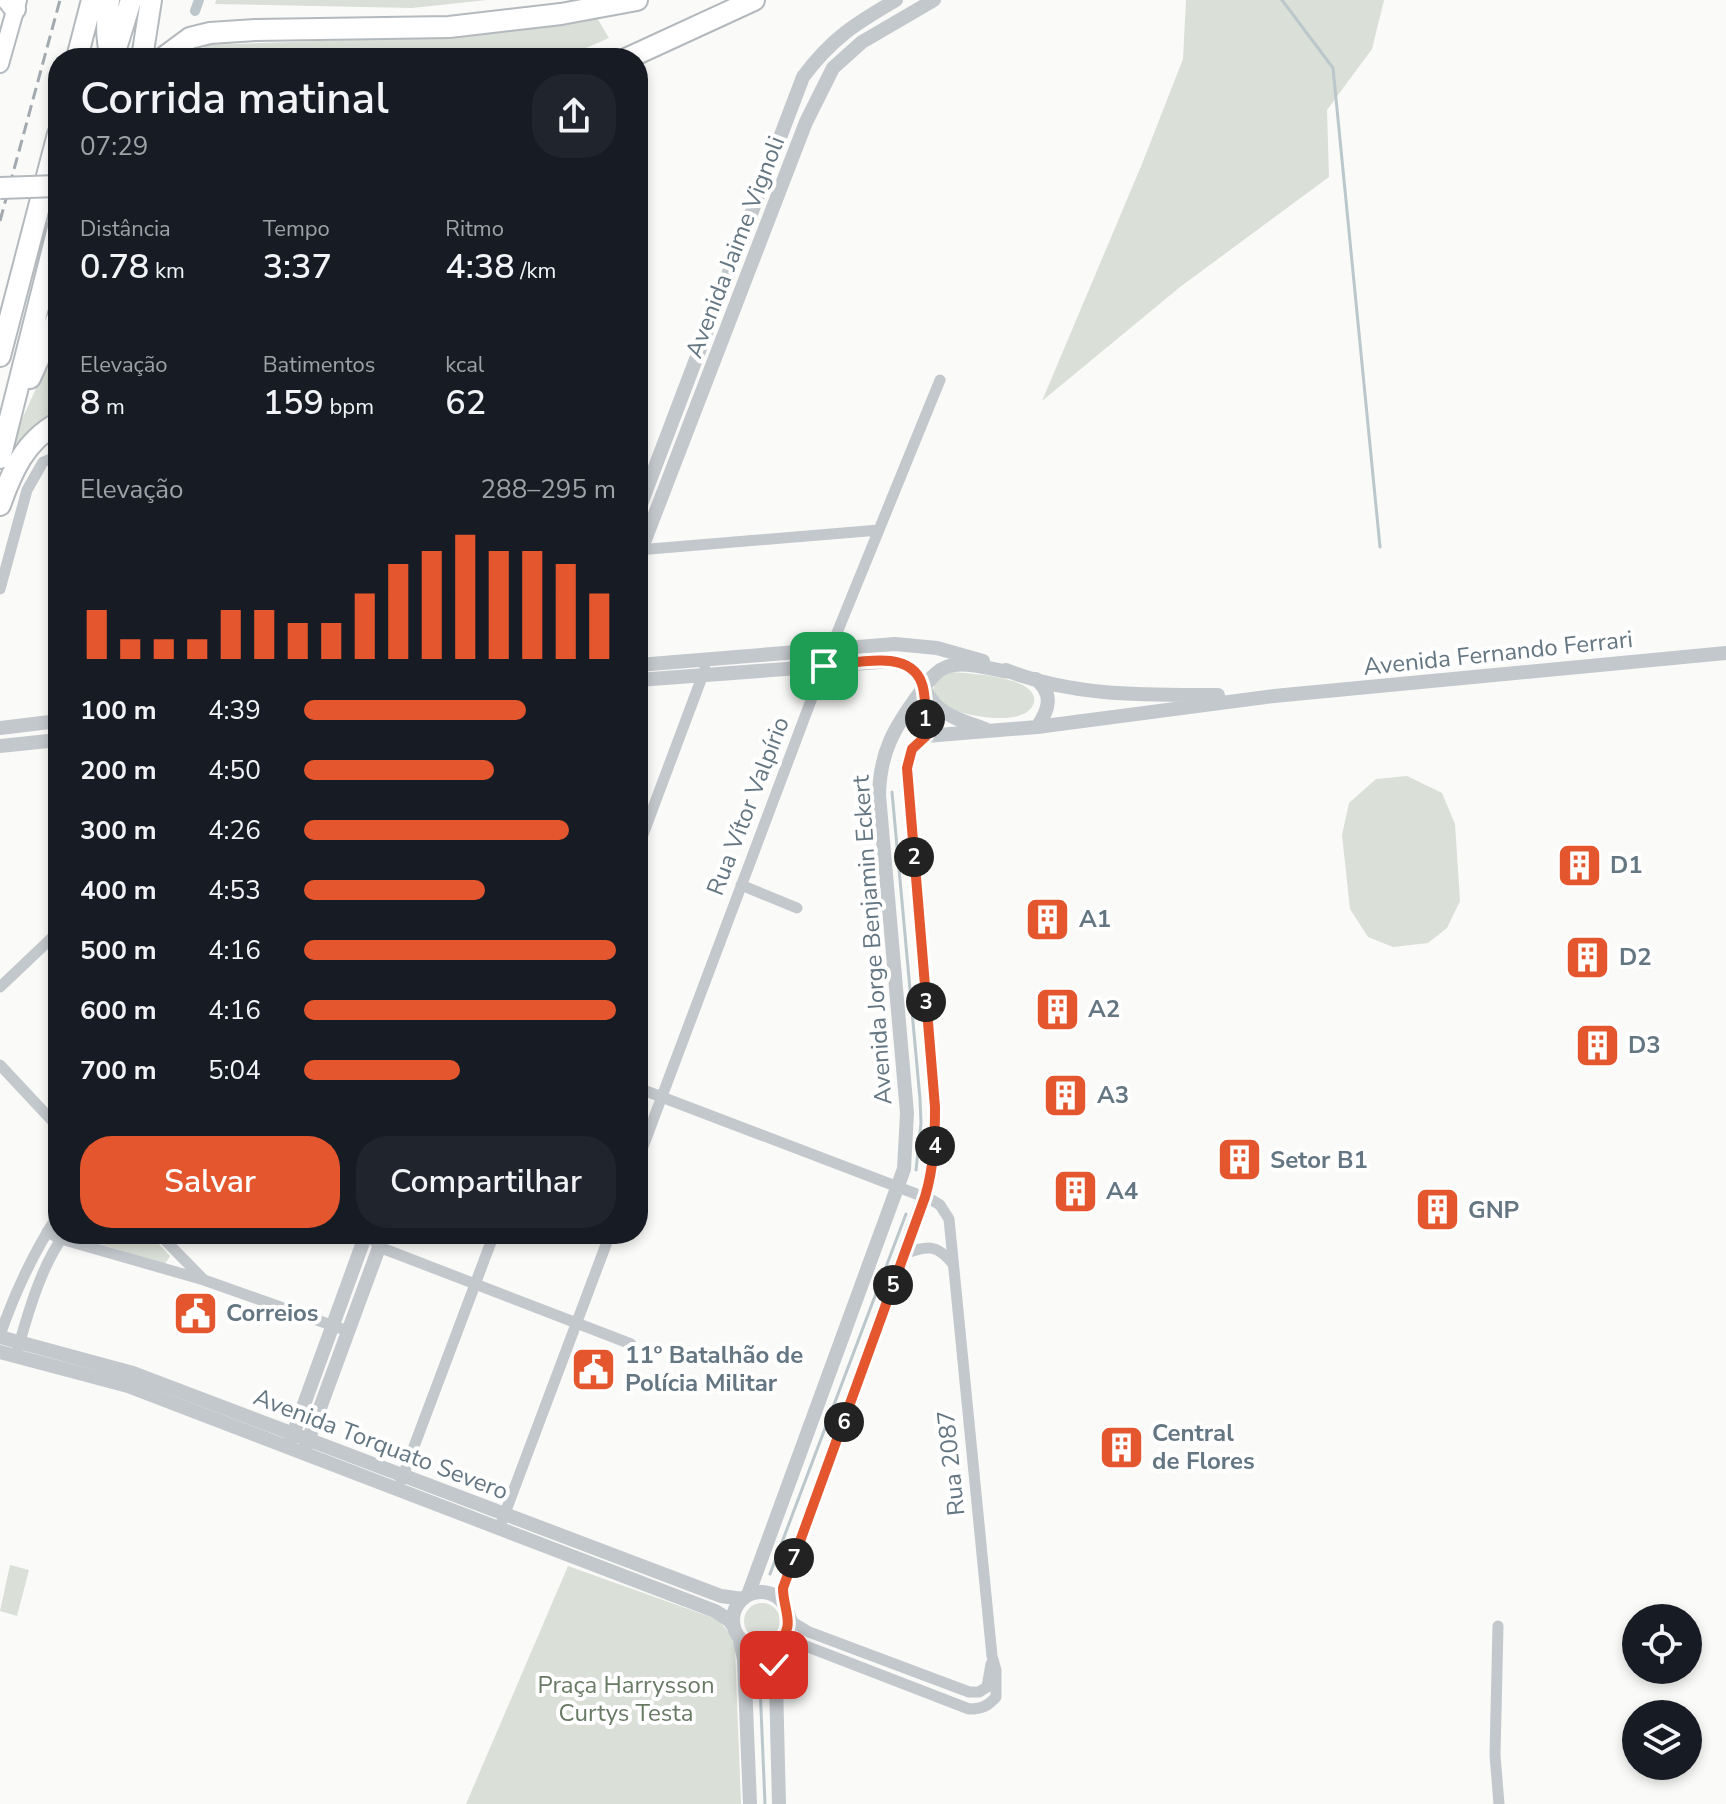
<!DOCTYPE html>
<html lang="pt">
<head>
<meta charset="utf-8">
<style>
	:root { --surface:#171b24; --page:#20242c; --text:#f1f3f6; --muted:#9ea1a6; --accent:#e4572e }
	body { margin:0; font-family:"Nunito Sans",sans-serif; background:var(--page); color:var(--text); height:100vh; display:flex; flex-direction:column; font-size:30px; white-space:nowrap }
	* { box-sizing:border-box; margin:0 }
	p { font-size:26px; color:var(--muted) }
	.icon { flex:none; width:44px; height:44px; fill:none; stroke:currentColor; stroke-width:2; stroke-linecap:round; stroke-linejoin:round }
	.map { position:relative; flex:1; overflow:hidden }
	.panel { position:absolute; left:48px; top:48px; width:600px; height:1196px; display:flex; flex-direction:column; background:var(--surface); border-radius:32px; box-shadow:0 4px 12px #0003 }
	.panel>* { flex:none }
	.buttons { position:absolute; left:1622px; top:1604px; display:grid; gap:16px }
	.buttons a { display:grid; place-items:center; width:80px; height:80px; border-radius:50%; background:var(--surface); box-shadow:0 4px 12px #0003; font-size:40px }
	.pin { position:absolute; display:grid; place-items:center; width:68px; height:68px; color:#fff; margin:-34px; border-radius:16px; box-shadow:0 4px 12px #0006 }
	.km { position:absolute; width:40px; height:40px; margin:-20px; border-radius:50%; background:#222; color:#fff; font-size:22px; line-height:40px; text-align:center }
	.round { display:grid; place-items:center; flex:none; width:84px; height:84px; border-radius:32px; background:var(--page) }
	.summary { display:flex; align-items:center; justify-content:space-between; height:136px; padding:0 32px }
	h1 { font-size:44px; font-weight:600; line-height:60px }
	.metrics { display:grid; grid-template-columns:repeat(3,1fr); gap:12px; height:136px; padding:8px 32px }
	.metrics div { display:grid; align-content:center }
	.metrics b { font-size:34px; font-weight:600 }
	.metrics small { font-size:22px; font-weight:400 }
	.metrics p { font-size:22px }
	.chart { height:224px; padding:16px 32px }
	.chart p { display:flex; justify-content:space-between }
	.chart svg { width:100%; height:144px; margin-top:8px; stroke:var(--accent); stroke-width:6 }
	.primary-button { display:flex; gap:16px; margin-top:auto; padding:16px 32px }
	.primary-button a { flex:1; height:92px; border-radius:32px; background:var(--accent); color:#fff; font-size:32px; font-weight:600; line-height:92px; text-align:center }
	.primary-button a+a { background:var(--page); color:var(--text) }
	ul { padding:0 32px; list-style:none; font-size:26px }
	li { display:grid; grid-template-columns:128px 96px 1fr; align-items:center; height:60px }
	li i { height:20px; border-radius:10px; background:var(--accent) }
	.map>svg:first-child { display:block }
	.green { fill:#dadfd7 }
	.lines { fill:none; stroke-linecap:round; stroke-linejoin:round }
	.stream { stroke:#bbc7cb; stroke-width:3 }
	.canal { stroke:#bbc7cb; stroke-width:10 }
	.secondary-casing { stroke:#b3babf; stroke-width:20 }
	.motorway-casing { stroke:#b4b9bd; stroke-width:24 }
	.minor { stroke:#c3c8cc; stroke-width:11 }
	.tertiary { stroke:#c3c8cc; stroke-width:14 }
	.secondary { stroke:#fff; stroke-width:16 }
	.motorway { stroke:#fff; stroke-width:20 }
	.rail { stroke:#a2aab0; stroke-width:3; stroke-dasharray:12 6; stroke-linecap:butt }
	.motorway-bridge-casing { stroke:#b4b9bd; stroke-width:24; stroke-linecap:butt }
	.motorway-bridge { stroke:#fff; stroke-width:20 }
	.route-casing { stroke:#fff; stroke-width:16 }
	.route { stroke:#e4572e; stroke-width:10 }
	.labels { text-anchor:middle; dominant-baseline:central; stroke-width:8; stroke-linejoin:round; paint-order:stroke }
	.street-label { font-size:24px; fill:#657683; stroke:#fff }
	.poi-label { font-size:24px; font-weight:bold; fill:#657683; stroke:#fff; text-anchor:start }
	.park-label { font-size:24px; fill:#687a64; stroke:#fff }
</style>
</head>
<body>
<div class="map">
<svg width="1726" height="1804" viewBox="0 0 1726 1804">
	<rect width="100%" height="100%" fill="#fafaf8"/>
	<path class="green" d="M216,0H487L412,8L215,4Z
		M1186,0H1384L1372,49L1327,110L1329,177L1180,287L1042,401L1142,164L1183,59Z
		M597,18L609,38L563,58H199L205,45L461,36Z
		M58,340V417L9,448Z
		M948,672C966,673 1039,676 1034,702C1033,706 1031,709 1027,712C1010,724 961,716 944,705C939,701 936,695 933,690L936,678Z
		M1407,776L1442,793L1455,824L1460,901L1447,928L1428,943L1393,947L1368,937L1350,909L1342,835L1349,803L1376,779Z
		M67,1234H150L170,1256L165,1264Z
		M10,1565L29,1570L17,1616L0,1611Z
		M568,1566L719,1620L730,1634L735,1648L741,1804H466Z
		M744 1621a18 18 0 1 1 36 0a18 18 0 1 1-36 0Z"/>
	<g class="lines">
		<path class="stream" d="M1282,0L1333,68L1380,547
			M892,792L920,1099L921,1123L916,1170
			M770,1574L906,1214
			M759,1662L765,1804"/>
		<path class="canal" d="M195,11L199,0"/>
		<defs>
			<path id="secondary" d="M0,64L18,0"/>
			<path id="motorway" d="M8,0L15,9
				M109,0C106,20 106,38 111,58
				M77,58L92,0
				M113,58L131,0
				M142,58L151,0
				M163,58L190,38L210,33L255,30L449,27L561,14L637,0
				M628,58L754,0
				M0,356L58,134
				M30,378L58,316
				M0,458L58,228
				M0,505C12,471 25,441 58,423"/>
		</defs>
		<use href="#secondary" class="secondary-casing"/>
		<use href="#motorway" class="motorway-casing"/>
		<path class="minor" d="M638,550L879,530
			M0,589L27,490L43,462L58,456
			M638,848L705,669
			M741,885L797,908
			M0,987L58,932
			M0,1065L58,1127
			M638,1088L932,1200L940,1205L949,1219L992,1656L996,1670V1697C988,1706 982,1709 969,1709L798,1643L780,1641
			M638,1160L830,650L940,380
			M47,1232L61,1239L204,1280L348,1331
			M159,1234L204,1280
			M369,1234L379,1247L631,1344
			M904,1254C927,1245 937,1244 953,1264
			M0,1335C15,1292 33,1253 58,1215
			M18,1348C29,1310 41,1267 64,1235
			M401,1481L494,1234
			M499,1529L610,1234
			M788,1613L794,1623L809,1632L969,1692H979L987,1687L991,1664
			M1498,1626L1495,1755L1499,1804"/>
		<path class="tertiary" d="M638,512L803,77C832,38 855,24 896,0
			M638,558L806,122L833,68L862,42L934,0
			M638,665L895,644L937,648L983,661
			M1006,670C1073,697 1147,695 1218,695
			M1036,679C1054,694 1049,710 1037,727
			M638,680L893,661C928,669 916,688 939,708C952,719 970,723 985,729
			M924,688L926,736
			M0,728L58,721
			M926,736L1037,727L1274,696L1726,653
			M0,746L58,740
			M0,1337L133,1373L721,1596L743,1599
			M0,1352L128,1386L715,1611L729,1620L734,1627
			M291,1440L366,1234
			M306,1446L384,1234
			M733 1620a28 28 0 1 1 56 0a28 28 0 1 1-56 0Z
			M748,1595L904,1169L907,1113L879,795C880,752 894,728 919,694C926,685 933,673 944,668C962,659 992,670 1011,672
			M783,1603V1588L931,1177L935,1143V1107L907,768L912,749L926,736
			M739,1637L744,1659L750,1804
			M775,1644L779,1804"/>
		<use href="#secondary" class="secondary"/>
		<use href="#motorway" class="motorway"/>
		<path class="rail" d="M0,221L60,0"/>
		<defs>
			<path id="motorway-bridge" d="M0,188L58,186"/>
		</defs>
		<use href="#motorway-bridge" class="motorway-bridge-casing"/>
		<use href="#motorway-bridge" class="motorway-bridge"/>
	</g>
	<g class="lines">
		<defs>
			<path id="route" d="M774,1665L775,1644C798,1628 783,1611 783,1588L925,1197C934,1167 935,1138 935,1107L907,768L912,749L926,736C925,720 927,699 922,684C910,647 854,664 824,666"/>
		</defs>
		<use href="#route" class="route-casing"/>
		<use href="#route" class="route"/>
	</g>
	<defs>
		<symbol id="building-square" viewBox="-11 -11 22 22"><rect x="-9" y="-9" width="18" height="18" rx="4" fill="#e4572e" stroke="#fff"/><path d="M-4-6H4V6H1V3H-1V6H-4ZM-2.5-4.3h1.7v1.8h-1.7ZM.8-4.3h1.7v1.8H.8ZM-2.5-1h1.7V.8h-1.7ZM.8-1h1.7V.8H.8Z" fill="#fff"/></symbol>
		<symbol id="civic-square" viewBox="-11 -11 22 22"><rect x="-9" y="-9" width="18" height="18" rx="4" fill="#e4572e" stroke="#fff"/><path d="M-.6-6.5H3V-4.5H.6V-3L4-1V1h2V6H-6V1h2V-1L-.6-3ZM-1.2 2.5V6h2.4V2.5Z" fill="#fff"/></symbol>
	</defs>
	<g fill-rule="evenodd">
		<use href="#building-square" x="1554" y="840" width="51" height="51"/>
		<use href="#building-square" x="1022" y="894" width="51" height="51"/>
		<use href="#building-square" x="1562" y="932" width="51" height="51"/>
		<use href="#building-square" x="1032" y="984" width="51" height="51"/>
		<use href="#building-square" x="1572" y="1020" width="51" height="51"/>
		<use href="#building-square" x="1040" y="1070" width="51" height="51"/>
		<use href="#building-square" x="1214" y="1134" width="51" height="51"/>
		<use href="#building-square" x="1050" y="1166" width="51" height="51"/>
		<use href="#building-square" x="1412" y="1184" width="51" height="51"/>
		<use href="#civic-square" x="170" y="1288" width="51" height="51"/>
		<use href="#civic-square" x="568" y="1344" width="51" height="51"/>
		<use href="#building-square" x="1096" y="1422" width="51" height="51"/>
	</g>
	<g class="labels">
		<g class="street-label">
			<text transform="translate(735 247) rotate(-69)">Avenida Jaime Vignoli</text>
			<text transform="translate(1498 653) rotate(-6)">Avenida Fernando Ferrari</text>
			<text transform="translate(748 806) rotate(-69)">Rua Vítor Valpírio</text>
			<text transform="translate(872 940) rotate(-94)">Avenida Jorge Benjamin Eckert</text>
			<text transform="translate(381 1444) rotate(21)">Avenida Torquato Severo</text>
			<text transform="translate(951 1463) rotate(-96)">Rua 2087</text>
		</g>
		<g class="poi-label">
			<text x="1610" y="865">D1</text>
			<text x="1079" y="919">A1</text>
			<text x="1619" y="957">D2</text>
			<text x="1088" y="1009">A2</text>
			<text x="1628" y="1045">D3</text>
			<text x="1097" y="1095">A3</text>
			<text x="1270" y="1160">Setor B1</text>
			<text x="1106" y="1191">A4</text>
			<text x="1468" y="1210">GNP</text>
			<text x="226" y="1313">Correios</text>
			<text x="625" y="1355">11º Batalhão de<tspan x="625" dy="28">Polícia Militar</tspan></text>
			<text x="1152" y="1433">Central<tspan x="1152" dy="28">de Flores</tspan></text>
		</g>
		<g class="park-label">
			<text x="626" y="1685">Praça Harrysson<tspan x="626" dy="28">Curtys Testa</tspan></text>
		</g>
	</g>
</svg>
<div class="buttons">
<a><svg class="icon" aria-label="locate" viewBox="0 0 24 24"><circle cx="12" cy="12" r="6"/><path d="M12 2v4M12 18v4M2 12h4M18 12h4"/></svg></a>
<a><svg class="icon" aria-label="layers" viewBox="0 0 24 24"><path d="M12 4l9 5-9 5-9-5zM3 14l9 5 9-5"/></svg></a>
</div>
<div class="pin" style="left:824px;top:666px;background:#1e9e55"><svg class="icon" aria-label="arrive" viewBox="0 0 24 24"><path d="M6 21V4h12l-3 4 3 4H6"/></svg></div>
<div class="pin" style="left:774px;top:1665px;background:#d93025"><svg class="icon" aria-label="check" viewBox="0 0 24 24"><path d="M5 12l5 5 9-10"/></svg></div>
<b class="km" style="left:925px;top:719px">1</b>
<b class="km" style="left:914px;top:857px">2</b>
<b class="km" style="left:926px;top:1002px">3</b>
<b class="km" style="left:935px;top:1146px">4</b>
<b class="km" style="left:893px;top:1285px">5</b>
<b class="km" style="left:844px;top:1422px">6</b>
<b class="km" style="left:794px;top:1558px">7</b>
<section class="panel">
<div class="summary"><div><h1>Corrida matinal</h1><p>07:29</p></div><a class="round"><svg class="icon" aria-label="share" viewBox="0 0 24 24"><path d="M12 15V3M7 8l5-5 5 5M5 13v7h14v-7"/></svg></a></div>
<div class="metrics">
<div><p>Distância</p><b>0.78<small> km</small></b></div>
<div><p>Tempo</p><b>3:37</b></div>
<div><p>Ritmo</p><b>4:38<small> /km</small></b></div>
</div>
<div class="metrics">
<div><p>Elevação</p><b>8<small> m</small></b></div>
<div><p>Batimentos</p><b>159<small> bpm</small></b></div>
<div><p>kcal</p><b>62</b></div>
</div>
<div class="chart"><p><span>Elevação</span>288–295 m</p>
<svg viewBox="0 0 160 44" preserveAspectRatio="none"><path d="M5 44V29M15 44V38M25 44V38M35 44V38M45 44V29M55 44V29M65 44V33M75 44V33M85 44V24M95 44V15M105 44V11M115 44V6M125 44V11M135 44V11M145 44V15M155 44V24"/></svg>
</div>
<ul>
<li><b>100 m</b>4:39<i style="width:71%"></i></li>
<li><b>200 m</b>4:50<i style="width:61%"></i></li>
<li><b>300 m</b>4:26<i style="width:85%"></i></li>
<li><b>400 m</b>4:53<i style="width:58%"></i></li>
<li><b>500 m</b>4:16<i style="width:100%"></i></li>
<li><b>600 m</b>4:16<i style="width:100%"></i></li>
<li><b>700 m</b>5:04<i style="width:50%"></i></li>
</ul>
<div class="primary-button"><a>Salvar</a><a>Compartilhar</a></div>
</section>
</div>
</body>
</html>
